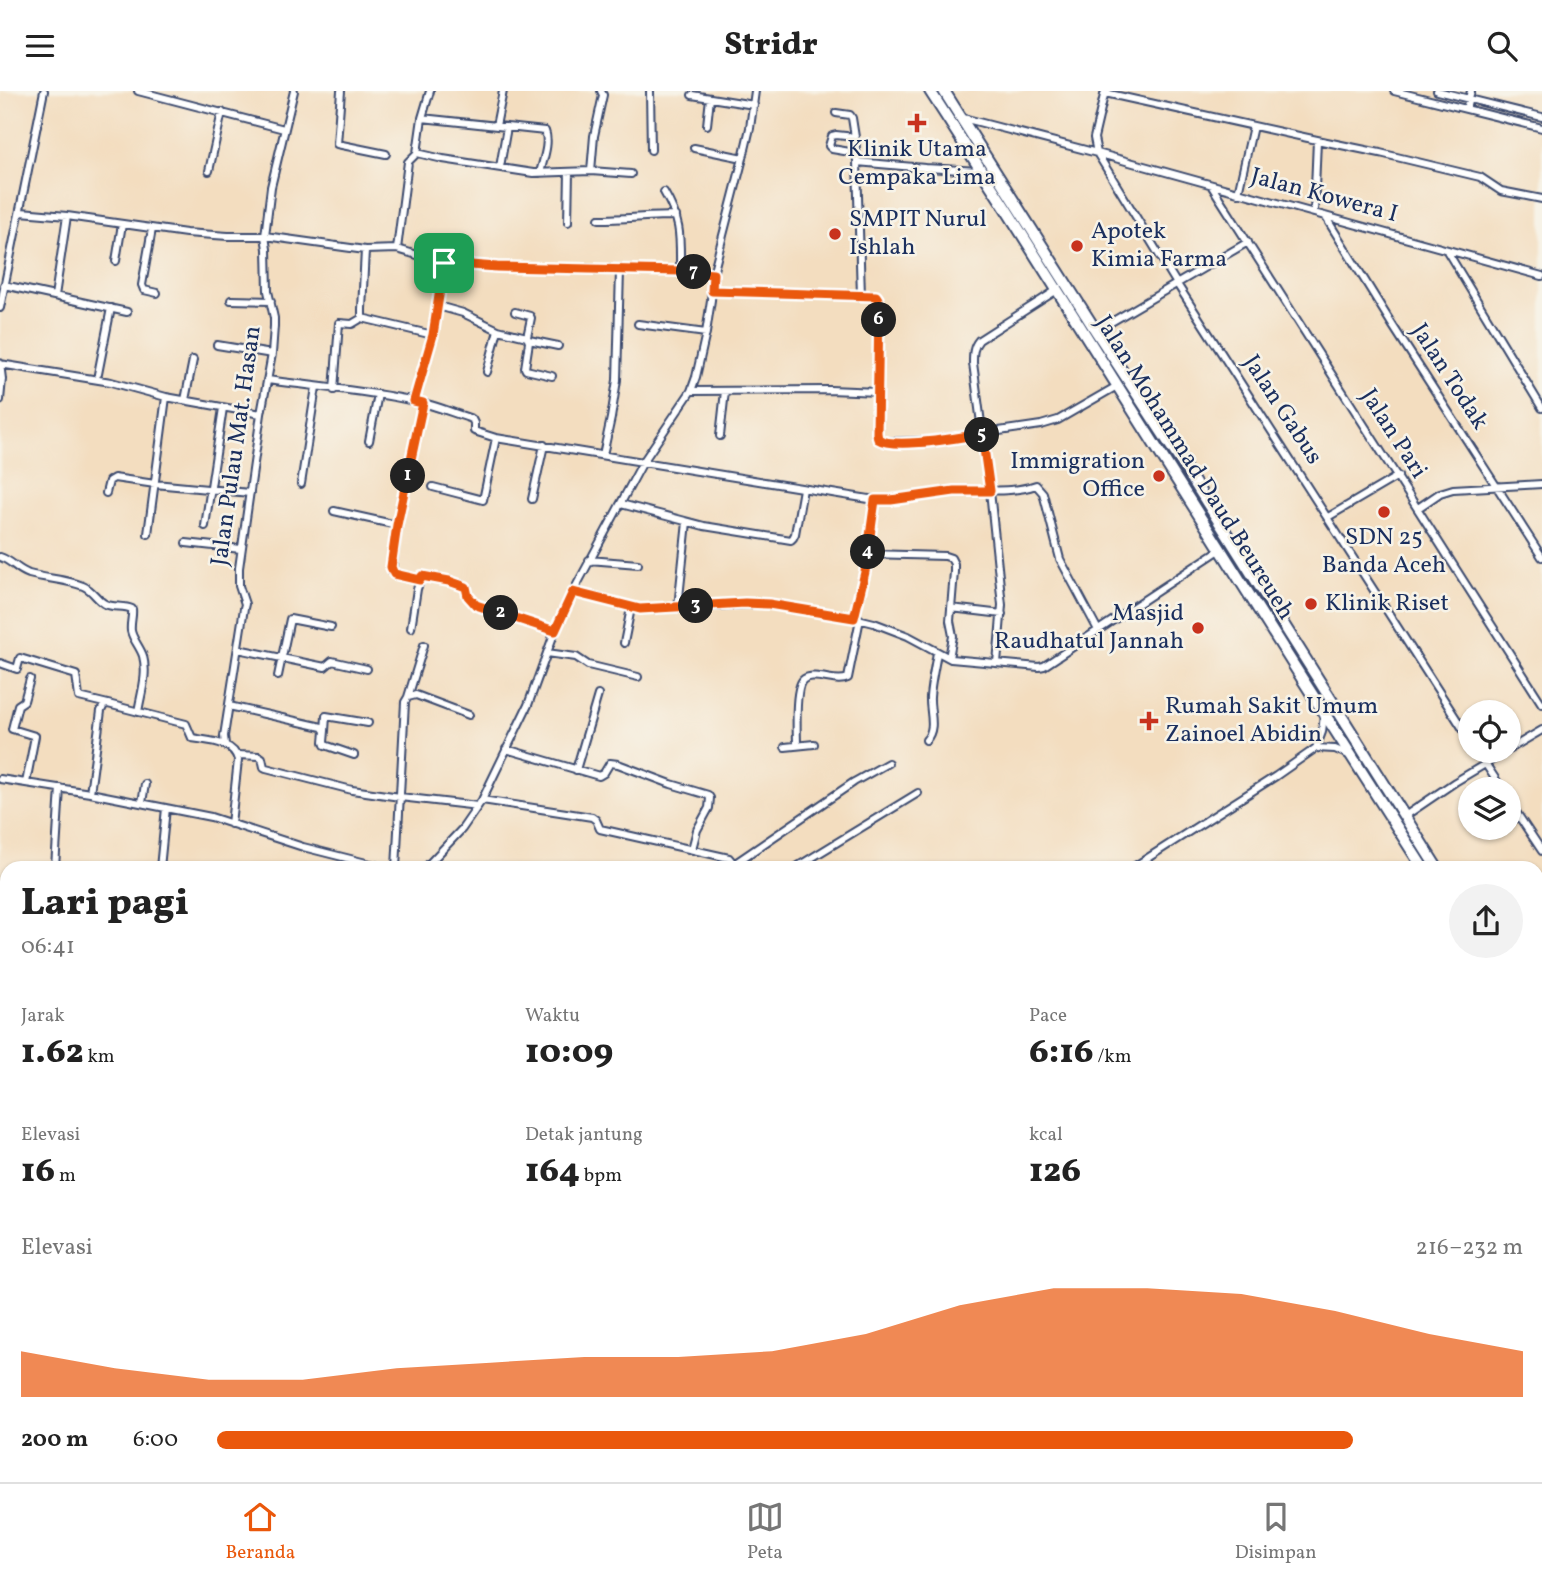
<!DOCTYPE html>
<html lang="id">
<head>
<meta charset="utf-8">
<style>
	:root { --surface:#fff; --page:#f2f2f2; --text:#222; --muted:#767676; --line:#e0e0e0; --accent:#ea580c }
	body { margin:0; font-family:Vollkorn,serif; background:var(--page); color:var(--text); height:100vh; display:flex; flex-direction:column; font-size:26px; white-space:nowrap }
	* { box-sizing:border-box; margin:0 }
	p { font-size:23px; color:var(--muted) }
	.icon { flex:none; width:38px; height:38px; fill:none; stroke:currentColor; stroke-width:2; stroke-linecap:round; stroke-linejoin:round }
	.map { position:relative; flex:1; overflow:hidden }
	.panel { position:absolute; left:0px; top:770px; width:1544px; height:621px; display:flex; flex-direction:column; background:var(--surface); border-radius:21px 21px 0 0; box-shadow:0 2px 5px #0004 }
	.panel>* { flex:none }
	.buttons { position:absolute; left:1458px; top:609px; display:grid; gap:14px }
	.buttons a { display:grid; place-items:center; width:63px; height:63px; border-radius:50%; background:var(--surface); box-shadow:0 2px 5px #0004; font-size:35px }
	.pin { position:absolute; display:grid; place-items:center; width:60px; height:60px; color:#fff; margin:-30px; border-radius:14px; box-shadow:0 4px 10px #0006 }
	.km { position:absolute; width:35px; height:35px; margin:-18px; border-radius:50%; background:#222; color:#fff; font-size:19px; line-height:35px; text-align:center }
	.round { display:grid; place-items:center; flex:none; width:74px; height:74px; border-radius:37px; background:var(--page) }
	.head { display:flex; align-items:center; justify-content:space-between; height:119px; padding:0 21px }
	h1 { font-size:38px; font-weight:800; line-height:52px }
	.metrics { display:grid; grid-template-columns:repeat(3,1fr); gap:10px; height:119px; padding:7px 21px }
	.metrics div { display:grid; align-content:center }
	.metrics b { font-size:35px; font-weight:800 }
	.metrics small { font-size:19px; font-weight:400 }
	.metrics p { font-size:19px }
	.chart { height:196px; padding:14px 21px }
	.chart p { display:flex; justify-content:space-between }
	.chart svg { width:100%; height:126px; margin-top:7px; fill:var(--accent); opacity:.7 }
	ul { padding:0 21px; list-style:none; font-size:23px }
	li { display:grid; grid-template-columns:112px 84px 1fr; align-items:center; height:52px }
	li i { height:18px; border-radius:9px; background:var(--accent) }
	header { display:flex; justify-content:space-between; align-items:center; height:91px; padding:0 21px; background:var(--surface); font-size:32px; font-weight:800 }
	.tabs { display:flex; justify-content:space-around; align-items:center; height:98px; border-top:2px solid var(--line); background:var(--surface); font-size:19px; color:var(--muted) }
	.tabs a { display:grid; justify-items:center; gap:4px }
	.tabs .selected { color:var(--accent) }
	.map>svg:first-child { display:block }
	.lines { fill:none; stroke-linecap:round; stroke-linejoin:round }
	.street-casing { stroke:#3b496d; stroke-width:10 }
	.secondary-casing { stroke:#3b496d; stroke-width:12 }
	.primary-casing { stroke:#3b496d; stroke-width:13 }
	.highway-casing { stroke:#3b496d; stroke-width:14 }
	.street { stroke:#fff; stroke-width:6 }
	.secondary { stroke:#fff; stroke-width:9 }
	.primary { stroke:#fff; stroke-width:10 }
	.highway { stroke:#fff; stroke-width:10 }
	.route-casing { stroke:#fff; stroke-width:14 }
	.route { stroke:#ea580c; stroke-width:9 }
	.poi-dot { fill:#c8321e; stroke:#f7f3e8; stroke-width:2.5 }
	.labels { text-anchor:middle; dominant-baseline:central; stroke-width:5; stroke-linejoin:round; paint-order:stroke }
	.poi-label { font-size:24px; fill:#1b2f5e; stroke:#f7f3e8; text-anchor:start }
	.street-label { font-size:24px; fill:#1b2f5e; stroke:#f7f3e8 }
</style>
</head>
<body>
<header><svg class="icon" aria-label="menu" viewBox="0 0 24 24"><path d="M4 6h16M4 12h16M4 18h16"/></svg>Stridr<svg class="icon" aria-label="search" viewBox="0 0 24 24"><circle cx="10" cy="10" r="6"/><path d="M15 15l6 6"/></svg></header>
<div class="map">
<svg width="1542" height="1391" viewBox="0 0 1542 1391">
	<rect width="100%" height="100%" fill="#f7f3e8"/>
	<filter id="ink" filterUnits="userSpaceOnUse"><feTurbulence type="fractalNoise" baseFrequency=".0143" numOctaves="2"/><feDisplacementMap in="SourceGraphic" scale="14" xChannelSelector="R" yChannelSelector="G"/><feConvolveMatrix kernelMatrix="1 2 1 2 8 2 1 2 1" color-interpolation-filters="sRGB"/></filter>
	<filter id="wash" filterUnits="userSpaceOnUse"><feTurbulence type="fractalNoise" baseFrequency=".00686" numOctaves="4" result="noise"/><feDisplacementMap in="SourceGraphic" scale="28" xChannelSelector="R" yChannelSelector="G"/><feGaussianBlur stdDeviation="1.57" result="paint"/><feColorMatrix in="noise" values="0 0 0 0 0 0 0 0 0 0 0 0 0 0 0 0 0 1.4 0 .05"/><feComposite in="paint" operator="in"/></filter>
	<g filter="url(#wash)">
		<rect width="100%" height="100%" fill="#f3ddbf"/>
	</g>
	<g filter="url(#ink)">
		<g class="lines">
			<defs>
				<path id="street" d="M138,0L284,38
					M341,0L337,53L386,63
					M650,0L651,59
					M1105,0L1094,47L1097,62L1177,193L1470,649
					M1394,0L1542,37
					M1437,0L1542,26
					M1105,2L1317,49L1380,62L1480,86L1501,100L1542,108
					M692,4L754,14
					M1466,18L1471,0
					M836,22L850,24L852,27L855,46
					M422,27L545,40C550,52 543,69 540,82
					M963,27L1097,62L1542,185
					M707,34L710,7
					M496,35L503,0
					M694,57L743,67
					M417,62L443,68L533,82L591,80L631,83
					M856,62L832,58L829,55L832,45L836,44L855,46L857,71L861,205
					M857,71L925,77L980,80
					M500,76L507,36
					M209,80L222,21
					M591,80L594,45L603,4L601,0
					M1211,94L1542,613
					M664,101C682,132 680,145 680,180
					M1238,102L1253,35
					M21,121L67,125L186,142L228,145H265L365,159L397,158L444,172L497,176L680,180L713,183
					M1314,122L1317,49
					M1325,125L1393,235L1542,466
					M599,128C625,128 650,125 676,125
					M568,131L569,81
					M152,138L142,194L144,199L157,202
					M397,158L408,71L417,62L422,27L430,0
					M365,159L362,218V227L433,244
					M1447,160L1542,317
					M116,170L122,133
					M4,194L127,221
					M712,200L873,205L877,207L879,217L877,342L879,348L882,351L929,350L1041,334L1058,329L1117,295
					M55,205L67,125
					M231,209L271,210
					M438,215L463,222L498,239L527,246L529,251L525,277L526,279L552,285
					M0,217L44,0
					M515,221L530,225L531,227L527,246
					M638,233L706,242
					M1096,240L1248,151
					M529,249L558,255
					M217,254L272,263
					M0,272L2,288L0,309
					M0,273L111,291L166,306L261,323
					M487,281L498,239
					M98,283L111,217
					M267,289C316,296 366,299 415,310C434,314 453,322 472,328L474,332V340L496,347L875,409C902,409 928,402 956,400C983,398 1010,403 1036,394L1043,402L1060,468L1098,539
					M334,299L339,232L352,233L362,227
					M691,300L830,299L878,301
					M185,309L193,269
					M414,310L433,244L444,172
					M720,345L725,300
					M369,350L378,303
					M603,364L611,327L617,289L620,179
					M301,393L316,296
					M433,396L483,409L496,347
					M106,402L109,390L114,387L155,393L250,402
					M532,408L544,354
					M621,413L704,435L791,449L793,447L795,443L803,398
					M1418,417L1440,402L1453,398L1542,393
					M334,420L397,434L423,312
					M1328,426L1398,385
					M397,434L392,480L394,483L420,489
					M205,435L223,317
					M148,443L166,306
					M186,452L241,458
					M868,463L945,465L951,467L954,473V481L950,530L953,545L949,567
					M0,466C11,469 17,479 29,483C47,488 66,488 83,495C93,499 97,509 105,513C113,517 124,514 132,518C133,525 130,532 131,540C133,549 140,556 143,565C148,584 141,602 138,621
					M589,469L638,473
					M573,501L640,518L756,513H769L854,527L874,532L908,545L951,568L1039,576L1044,575L1221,458
					M678,516L687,431
					M951,517L1002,523
					M854,527L865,481L875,409
					M411,537L417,498L422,485L449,490L466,496L468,505L476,514L555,540
					M624,552L631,517
					M238,558L325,576L332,570L367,578
					M547,562L576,566L588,574L638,586
					M0,572L17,578L20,567L76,584L79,606L108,613
					M997,572L1002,514L990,400L973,272C973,263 973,256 979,249L1057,199
					M278,585L290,528L331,536
					M408,606L424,554
					M229,615L322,636L325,640L324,651L325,654L354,664
					M325,640L326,625L368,632
					M926,649C937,637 929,620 930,606C931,591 935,576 937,561
					M225,653L224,645L244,517L245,513L239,495V477L261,323L272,263L274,235V227L268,200L267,158L265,145L271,96L294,0
					M797,654C797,642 794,594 804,588C808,585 816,585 820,586C830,587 839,591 848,587L860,528
					M785,656L814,653
					M1316,657L1335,658L1351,665
					M506,658L599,685L604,682L610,672L618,673L671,693L708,704L710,707L709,717L697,739L692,758
					M1508,659L1542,639
					M1477,660L1502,698
					M238,664L259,665L262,667L264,676L266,677L352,699L400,706L478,715
					M576,679L598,604
					M0,688L90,702L211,726L303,756L386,777
					M26,692L35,645L12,638L18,614L24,610L30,588
					M90,702L101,620L104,614L108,613L186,633L192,647C208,650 234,650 238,669L231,733
					M482,709L592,726L596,729L600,738L729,767L734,773L729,777
					M1508,709L1542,760
					M142,712L145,693
					M1405,725L1455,691L1507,660
					M734,773L854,691L888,672
					M55,777L60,697
					M160,777L166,717
					M396,777L405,611L408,606L416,604L469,624
					M425,777L462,738L482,709L528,614L555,540L573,501L643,371L691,300L696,286L706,242L711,209L713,183L743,67L750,37L755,0
					M795,777L918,702
					M1132,777L1276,685L1316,657L1322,641L1324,624
					M0,954L7,955
					M0,1065H7
					M0,1123L7,1124
					M0,1192L7,1186
					M1365,1384V1391
					M109,1391V1384
					M327,1391V1384
					M429,1391L430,1384
					M511,1391L513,1384
					M654,1391V1384
					M795,1391L796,1384
					M959,1391L960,1384"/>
				<path id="secondary" d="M1536,922L1542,919"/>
				<path id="primary" d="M0,1290H7
					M0,1299L7,1300
					M1536,1332L1542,1331
					M1536,1348L1542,1347
					M986,1384L1091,1391
					M1106,1391L1189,1384"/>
				<path id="highway" d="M930,0L1006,118L1303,589L1423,777
					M944,0L1096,240L1182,372L1437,777
					M1536,905H1542
					M1536,927L1542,935
					M1536,956L1542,963"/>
			</defs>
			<use href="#street" class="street-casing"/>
			<use href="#secondary" class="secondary-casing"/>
			<use href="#primary" class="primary-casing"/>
			<use href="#highway" class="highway-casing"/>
			<use href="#street" class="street"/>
			<use href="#secondary" class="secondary"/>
			<use href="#primary" class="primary"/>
			<use href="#highway" class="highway"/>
		</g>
	</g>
	<g class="lines" filter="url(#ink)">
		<defs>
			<path id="route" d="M444,172L497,176L680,180L713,183L712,200L876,205L878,208L879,216L877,342L878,348C894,359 961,346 982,343L990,400H954L891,409H875L865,481L854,527L769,513L745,512L640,518L573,501L555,540L476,514L468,505L466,496L449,490L422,485L420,489L394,483L391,476L397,434L423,312L414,310L433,244Z"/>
		</defs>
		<use href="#route" class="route-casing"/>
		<use href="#route" class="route"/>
	</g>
	<g class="poi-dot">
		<path d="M913.5 21.5h7v7h7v7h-7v7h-7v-7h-7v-7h7z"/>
		<circle cx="835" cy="143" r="7"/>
		<circle cx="1077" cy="155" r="7"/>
		<circle cx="1159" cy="385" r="7"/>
		<circle cx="1384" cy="421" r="7"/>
		<circle cx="1311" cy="513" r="7"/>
		<circle cx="1198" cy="537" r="7"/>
		<path d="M1145.5 619.5h7v7h7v7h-7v7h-7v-7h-7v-7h7z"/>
	</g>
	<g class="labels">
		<g class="poi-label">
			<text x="917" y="59" text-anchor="middle">Klinik Utama<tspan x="917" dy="28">Cempaka Lima</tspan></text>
			<text x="849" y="129">SMPIT Nurul<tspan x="849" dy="28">Ishlah</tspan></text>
			<text x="1091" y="141">Apotek<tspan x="1091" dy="28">Kimia Farma</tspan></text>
			<text x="1145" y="371" text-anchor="end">Immigration<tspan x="1145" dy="28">Office</tspan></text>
			<text x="1384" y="447" text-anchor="middle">SDN 25<tspan x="1384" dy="28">Banda Aceh</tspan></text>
			<text x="1325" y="513">Klinik Riset</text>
			<text x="1184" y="523" text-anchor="end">Masjid<tspan x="1184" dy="28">Raudhatul Jannah</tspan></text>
			<text x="1165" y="616">Rumah Sakit Umum<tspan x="1165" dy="28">Zainoel Abidin</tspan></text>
		</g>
		<g class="street-label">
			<text transform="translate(1324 105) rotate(15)">Jalan Kowera I</text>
			<text transform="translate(1449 286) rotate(57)">Jalan Todak</text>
			<text transform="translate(1282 319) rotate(57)">Jalan Gabus</text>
			<text transform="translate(1393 343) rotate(57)">Jalan Pari</text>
			<text transform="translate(237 355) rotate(-82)">Jalan Pulau Mat. Hasan</text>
			<text transform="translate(1194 377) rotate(58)">Jalan Mohammad Daud Beureueh</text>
		</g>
	</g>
</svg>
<div class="buttons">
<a><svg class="icon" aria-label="locate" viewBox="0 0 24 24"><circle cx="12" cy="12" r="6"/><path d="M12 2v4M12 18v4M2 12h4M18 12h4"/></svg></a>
<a><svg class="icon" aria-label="layers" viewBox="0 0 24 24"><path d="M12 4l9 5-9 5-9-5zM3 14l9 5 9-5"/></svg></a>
</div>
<div class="pin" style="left:444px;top:172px;background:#1e9e55"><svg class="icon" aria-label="arrive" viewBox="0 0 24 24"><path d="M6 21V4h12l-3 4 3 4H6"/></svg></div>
<b class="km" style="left:408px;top:385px">1</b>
<b class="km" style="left:501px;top:522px">2</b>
<b class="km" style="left:696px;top:515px">3</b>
<b class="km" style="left:868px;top:461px">4</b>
<b class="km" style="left:982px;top:344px">5</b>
<b class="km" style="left:879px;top:229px">6</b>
<b class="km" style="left:694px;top:181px">7</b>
<section class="panel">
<div class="head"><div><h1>Lari pagi</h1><p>06:41</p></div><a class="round"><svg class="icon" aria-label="share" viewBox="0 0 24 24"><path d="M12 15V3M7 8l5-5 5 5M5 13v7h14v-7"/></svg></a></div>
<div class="metrics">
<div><p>Jarak</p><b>1.62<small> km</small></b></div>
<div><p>Waktu</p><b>10:09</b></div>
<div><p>Pace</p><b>6:16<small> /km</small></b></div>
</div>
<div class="metrics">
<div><p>Elevasi</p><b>16<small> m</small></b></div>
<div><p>Detak jantung</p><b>164<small> bpm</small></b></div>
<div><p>kcal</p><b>126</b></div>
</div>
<div class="chart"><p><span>Elevasi</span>216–232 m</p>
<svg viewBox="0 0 160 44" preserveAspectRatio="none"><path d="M0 44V28L10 34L20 38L30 38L40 34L50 32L60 30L70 30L80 28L90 22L100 12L110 6L120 6L130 8L140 14L150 22L160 28V44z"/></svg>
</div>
<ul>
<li><b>200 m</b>6:00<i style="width:87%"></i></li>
</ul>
</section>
</div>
<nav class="tabs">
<a class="selected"><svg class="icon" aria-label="home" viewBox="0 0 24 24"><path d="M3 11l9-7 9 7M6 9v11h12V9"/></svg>Beranda</a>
<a><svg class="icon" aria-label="map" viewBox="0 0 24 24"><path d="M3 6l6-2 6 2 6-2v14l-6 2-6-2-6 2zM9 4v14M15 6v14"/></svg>Peta</a>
<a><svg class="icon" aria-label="saved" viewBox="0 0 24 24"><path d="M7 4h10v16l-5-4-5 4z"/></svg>Disimpan</a>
</nav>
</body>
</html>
